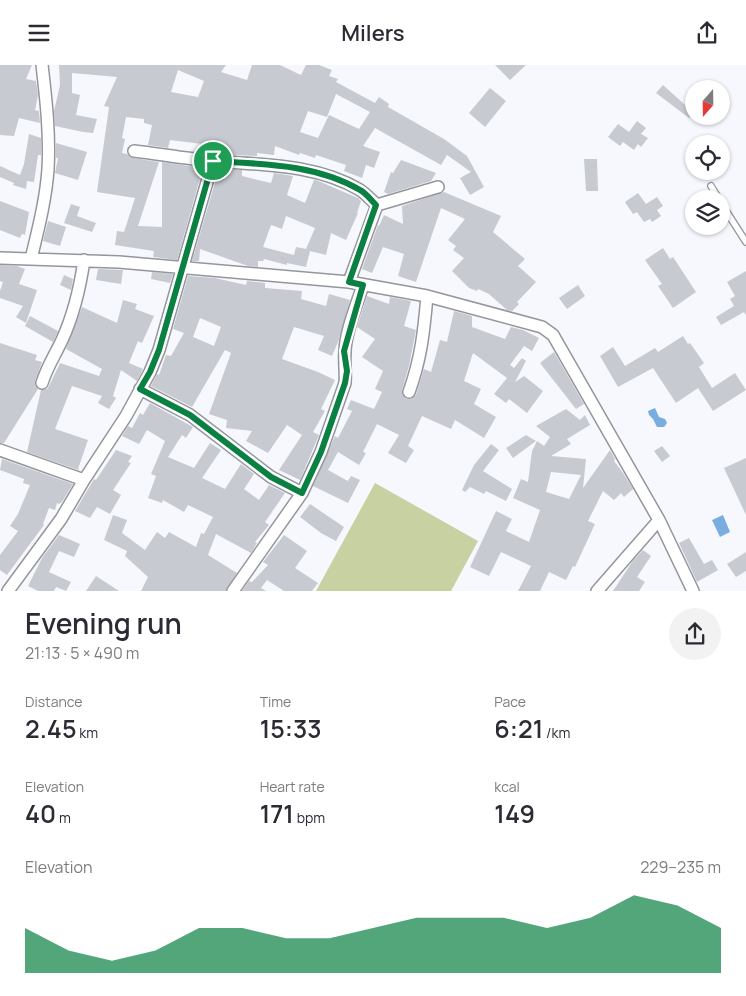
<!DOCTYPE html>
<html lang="en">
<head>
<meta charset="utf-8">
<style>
	:root { --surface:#fff; --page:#f2f2f3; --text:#2b2b33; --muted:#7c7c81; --accent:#0b8043 }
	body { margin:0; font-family:Manrope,sans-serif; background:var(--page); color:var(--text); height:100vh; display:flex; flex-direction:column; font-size:19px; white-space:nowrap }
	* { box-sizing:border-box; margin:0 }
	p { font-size:16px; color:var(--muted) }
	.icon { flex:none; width:28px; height:28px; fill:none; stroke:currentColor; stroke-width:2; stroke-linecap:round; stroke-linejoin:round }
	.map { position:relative; height:526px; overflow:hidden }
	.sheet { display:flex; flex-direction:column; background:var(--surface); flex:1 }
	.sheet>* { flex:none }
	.needle { width:32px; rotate:200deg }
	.buttons { position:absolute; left:685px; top:15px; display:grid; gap:10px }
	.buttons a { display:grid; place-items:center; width:45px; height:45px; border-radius:50%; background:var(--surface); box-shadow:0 1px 4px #0004; font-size:25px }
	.pin { position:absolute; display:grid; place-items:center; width:42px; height:42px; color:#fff; margin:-21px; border:2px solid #fff; border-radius:50%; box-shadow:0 1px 5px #0007 }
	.round { display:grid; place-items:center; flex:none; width:52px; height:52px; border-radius:26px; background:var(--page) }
	.headline { display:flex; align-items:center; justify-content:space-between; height:85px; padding:0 25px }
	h1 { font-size:28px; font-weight:600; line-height:38px }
	.stats { display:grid; grid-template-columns:repeat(3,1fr); gap:8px; height:85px; padding:5px 25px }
	.stats div { display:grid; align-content:center }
	.stats b { font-size:25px; font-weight:600 }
	.stats small { font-size:14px; font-weight:400 }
	.stats p { font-size:14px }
	.chart { height:140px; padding:10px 25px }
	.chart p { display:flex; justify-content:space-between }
	.chart svg { width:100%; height:90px; margin-top:5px; fill:var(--accent); opacity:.7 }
	header { display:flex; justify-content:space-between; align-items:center; height:65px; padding:0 25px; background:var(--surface); font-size:22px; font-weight:600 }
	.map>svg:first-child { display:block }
	.green { fill:#c8d1a1 }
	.water { fill:#7aaddf }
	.building { fill:#c7cad0; fill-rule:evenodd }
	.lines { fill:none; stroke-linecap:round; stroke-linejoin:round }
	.lane-casing { stroke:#93969b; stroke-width:8 }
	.street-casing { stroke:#93969b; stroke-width:14 }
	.lane { stroke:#fff; stroke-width:5.5 }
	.street { stroke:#fff; stroke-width:11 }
	.route-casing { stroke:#fff; stroke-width:10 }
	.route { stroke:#0b8043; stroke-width:6 }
</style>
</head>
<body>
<header><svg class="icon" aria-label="menu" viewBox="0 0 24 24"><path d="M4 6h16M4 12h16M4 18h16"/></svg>Milers<svg class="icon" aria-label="share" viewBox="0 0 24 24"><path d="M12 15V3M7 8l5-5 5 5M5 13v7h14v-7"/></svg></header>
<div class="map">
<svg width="746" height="526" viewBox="0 0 746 526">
	<rect width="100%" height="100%" fill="#f6f8fe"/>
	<path class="green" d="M375,418L478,476L451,526H316Z"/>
	<path class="water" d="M655,343L659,352L665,354L667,358L664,362H657L653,354L649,350L648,346Z
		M723,450L730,467L720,472L712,455Z"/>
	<path class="building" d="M0,0H32L26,14L36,16L38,30L35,45L39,46L40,58L19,53L14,71L0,70Z
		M59,0H226L221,7L247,15L252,0H280L301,10L306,0H319L332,5L329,11L338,14L336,17L375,38L379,32L389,39L388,42L444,74L467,91L484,122L470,130L460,113L471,107L447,90L441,100L375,63L363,81L380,87L374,103L366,100L362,113L344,106L346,100L316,90L315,93L300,88L299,90L275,81L274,90L257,88V91L217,89L218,81L170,75L168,83L148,80L152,60L144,58V54L126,52L122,73L125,74L122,88L127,89L133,93L159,97L138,161L162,162V97L203,103L177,195L153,192L154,186L115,180L117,166L124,167L135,133L97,127L109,42L104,41L117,12L72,8V28L80,30L76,50L97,54L93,68L83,67L55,61L54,46L60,20ZM178,5L204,16L198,32L171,27ZM336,29L370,47L359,64L329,50L318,73L300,67L308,46L327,52Z
		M495,0H526L510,15Z
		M663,20L694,48L689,53L656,28Z
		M490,23L506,36L485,62L469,48Z
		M637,56L646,63L641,69L648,73L641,82L638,79L634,85L623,77L620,81L608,72L618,59L629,67Z
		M29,69L41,73V90H38L34,117L27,116L26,124L13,120L14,118L0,112V101L20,110L24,99Z
		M56,78L87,87L78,115L55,108L58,93H56Z
		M584,94H597L598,126H586Z
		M401,95L436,108L431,116L388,129L384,127L391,107L393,108Z
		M219,104L242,105V111L271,118L274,108L293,111L287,130L305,138L314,115H316L358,133L361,136L357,148H358L346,175L331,168L326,190L310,186L306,202L287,198V200L264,194L263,196H258V202L248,201L200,184L199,196H192ZM286,151L315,163L306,184L296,182L294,190L263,182L271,160L282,164Z
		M444,127L501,151L493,167L525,194L518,201L536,217L517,237L519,239L512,246L507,245L489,229L478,224L477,226L469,223L452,206L464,193L453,185L456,181L448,175L465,154L441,143L416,217L398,211L404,189L383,182L372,208L362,204L378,160L379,161L384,150L403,159L402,141Z
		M638,128L646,139L657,132L663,141L657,145L661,151L652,157L650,154L644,157L637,147L633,149L625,137Z
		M0,136L29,147L25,170L22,169L20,173L0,165Z
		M71,139L80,142L77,151L96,158L92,167L64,158Z
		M48,156L66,162L60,181L43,176Z
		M663,183L670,194L673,192L696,227L673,243L658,221L662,219L645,195Z
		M0,200L17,201L25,204L19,219L37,225L26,258L16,252L23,241L0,233V226L3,217L0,216Z
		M98,204L123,205L121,219L96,215Z
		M746,206V250L744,247L721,260L716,252L734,241L730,234L735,231L727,217Z
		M152,207L173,209L170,218L151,214Z
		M64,210L73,214L71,225L60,220Z
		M188,211L215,213L246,220L247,216L258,217L265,218V223L302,226L301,234L326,241L329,229L350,235L338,277L332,291L318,285L324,271L294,262L282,294L318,307L335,315L321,344L325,346L313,367L319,370L300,415L279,405L302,370L287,360L268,388L246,376L252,366L226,363L227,355L209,349L231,288L225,285L192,342L151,321L157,309L159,310L166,290L171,291L184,268L173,264ZM200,253L221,262L214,281L193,272Z
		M578,220L585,231L567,244L559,233Z
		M367,231L389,239L390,232L411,236L404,261L416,265L409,301L402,325V329L406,334H411L416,330L424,304L431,307L440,275L447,277L454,246L472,251V262L505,274L511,262L523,265L539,273L532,286L524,281L510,300L514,303L522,293L526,296L515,317L524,311L543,326L527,348L509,334L506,338L494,329L507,313L473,288L464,316L481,324L474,339L496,352L484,373L455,355L451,364L422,351L408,381L414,385L406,398L388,388L399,370L377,359L363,387L366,388L359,400L338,387L328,405L348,416L351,411L360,415L348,438L313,421L335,371L338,373L352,346L347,344L351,335L374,344L382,327L375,324L383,306L362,292L375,274L357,262Z
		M123,235L137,239L135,244L154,251L142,278L138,276L129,298L143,304L137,316L121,305L113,331L116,333L109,344L98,338L102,331L72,321L55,364L88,375L78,404L81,406L27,387L41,325L47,324L49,321L60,298L99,311L102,304L66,284L82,242L117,258Z
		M30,251L58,266L53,277L25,261Z
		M683,271L688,279L690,278L704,298L699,302L712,323L735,308L746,325L713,346L698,323L676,338L653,303L618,322L600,291L613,282L625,301L655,283L658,287Z
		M0,278L37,290L35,295L42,297L35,316V320L38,324L4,378H0Z
		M554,287L584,339L576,344L540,298Z
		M150,338L193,362L186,373L182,370L168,392L194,403L210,378L221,385L202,413L225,424L241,399L254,409L244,424L259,435L269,420L285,428L265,457L269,460L255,477L257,478L251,488L216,469L208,490L237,508L226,526H141L148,512L125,491L127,486L104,475L113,450L127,455L122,468L145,485L157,467L165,473L169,467L196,482L201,468L204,469L213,452L188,440L184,447L163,435L162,438L148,433L156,411L151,409L165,376L147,365L139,379L122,371L128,361L132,363L140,348L143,350Z
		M566,344L580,355L585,350L590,360L567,374L571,379L551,391L586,394L583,423L610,385L615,394L614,396L623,408L633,424L624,432L621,428L614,435L603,426L588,456L595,459L575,502L573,501L566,515L549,507L540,526H518L531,501L501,487L489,511L470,502L496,446L512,454L506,466L529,477L540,445L513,433L521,414L528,417L532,386L537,376L544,381L550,372L536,361ZM551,407L581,410L569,434L546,427Z
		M526,370L536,376L513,393L506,383Z
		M491,379L499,385L483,406L512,424L506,436L486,426L484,429L470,422L465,427L462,425L474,400Z
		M662,381L670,391L662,397L654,386Z
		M116,385L132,391L128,397L131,398L113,425L121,430L110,449L97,442L90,453L75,446L94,414L96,415Z
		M746,393V450L724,403Z
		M2,394L73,419L62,437L59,439L57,438L55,445L49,443L43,459L44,460L7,510L0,505V490L18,466L10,461L18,449L30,420L23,418L24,414L0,405Z
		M310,439L344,462L336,476L321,468L300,452Z
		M59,470L80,479L74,492L59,486L49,507L71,517L66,526L56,522L54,526H38L28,521L42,493Z
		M284,470L307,486L295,503L318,518L312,526H284L267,515L261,523L266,526H242L249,516L252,517L268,500L263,497Z
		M689,473L704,499L712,495L718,505L697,517L679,478Z
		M643,485L651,491L637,512L645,517L639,526H613L632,497Z
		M746,487V506L736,512L727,499Z
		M96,511L119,526H86Z"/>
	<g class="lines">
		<defs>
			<path id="lane" d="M711,121L719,134
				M721,138L746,177"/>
			<path id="street" d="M134,86C160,89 187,94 214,96C263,100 316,99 360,125C366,129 371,135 377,140
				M0,193L119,197L349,217L427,231L542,262L553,270L659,455L693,526
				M31,194C38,165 46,134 48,104C50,69 46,34 42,0
				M349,217L377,140L438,122
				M42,318C47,302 55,290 62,275C74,249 80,223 84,195
				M140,324L190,350L271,412L302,428
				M409,327C421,294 424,266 427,231
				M0,385L84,415
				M8,526L61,454L84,415L126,351L150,307L159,285L213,96
				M233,526L302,428L321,387L345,318C346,307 344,298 345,287C345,268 357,239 363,220
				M597,526L659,455"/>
		</defs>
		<use href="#lane" class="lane-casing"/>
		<use href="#street" class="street-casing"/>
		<use href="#lane" class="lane"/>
		<use href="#street" class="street"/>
	</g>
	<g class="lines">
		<defs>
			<path id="route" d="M213,96C262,99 316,99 360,125C366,128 371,135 376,140L349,217L363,220L344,286L347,306L345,318L321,387L302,428L271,412L190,350L140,324L150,307L159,285Z"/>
		</defs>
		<use href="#route" class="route-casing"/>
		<use href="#route" class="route"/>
	</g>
</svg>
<div class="buttons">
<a><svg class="needle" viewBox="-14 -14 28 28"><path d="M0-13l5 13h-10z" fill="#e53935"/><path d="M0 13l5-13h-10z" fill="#7c7c81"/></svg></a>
<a><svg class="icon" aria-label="locate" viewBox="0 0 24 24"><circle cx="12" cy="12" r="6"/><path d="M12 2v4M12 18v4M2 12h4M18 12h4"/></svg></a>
<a><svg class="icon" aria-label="layers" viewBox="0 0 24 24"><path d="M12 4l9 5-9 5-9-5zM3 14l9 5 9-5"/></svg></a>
</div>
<div class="pin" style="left:213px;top:96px;background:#1e9e55"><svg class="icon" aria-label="arrive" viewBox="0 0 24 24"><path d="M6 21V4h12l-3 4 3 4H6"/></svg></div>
</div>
<section class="sheet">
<div class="headline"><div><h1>Evening run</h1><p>21:13 · 5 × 490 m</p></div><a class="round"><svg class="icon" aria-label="share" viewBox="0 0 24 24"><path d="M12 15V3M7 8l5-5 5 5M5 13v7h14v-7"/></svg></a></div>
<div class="stats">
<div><p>Distance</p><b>2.45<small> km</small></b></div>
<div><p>Time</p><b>15:33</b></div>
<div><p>Pace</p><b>6:21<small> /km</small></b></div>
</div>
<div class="stats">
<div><p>Elevation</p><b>40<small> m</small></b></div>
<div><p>Heart rate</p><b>171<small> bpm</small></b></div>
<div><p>kcal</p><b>149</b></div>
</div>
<div class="chart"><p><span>Elevation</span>229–235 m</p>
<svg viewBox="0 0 160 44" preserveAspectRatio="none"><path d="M0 44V22L10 33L20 38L30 33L40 22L50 22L60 27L70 27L80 22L90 17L100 17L110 17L120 22L130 17L140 6L150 11L160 22V44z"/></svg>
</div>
</section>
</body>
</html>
